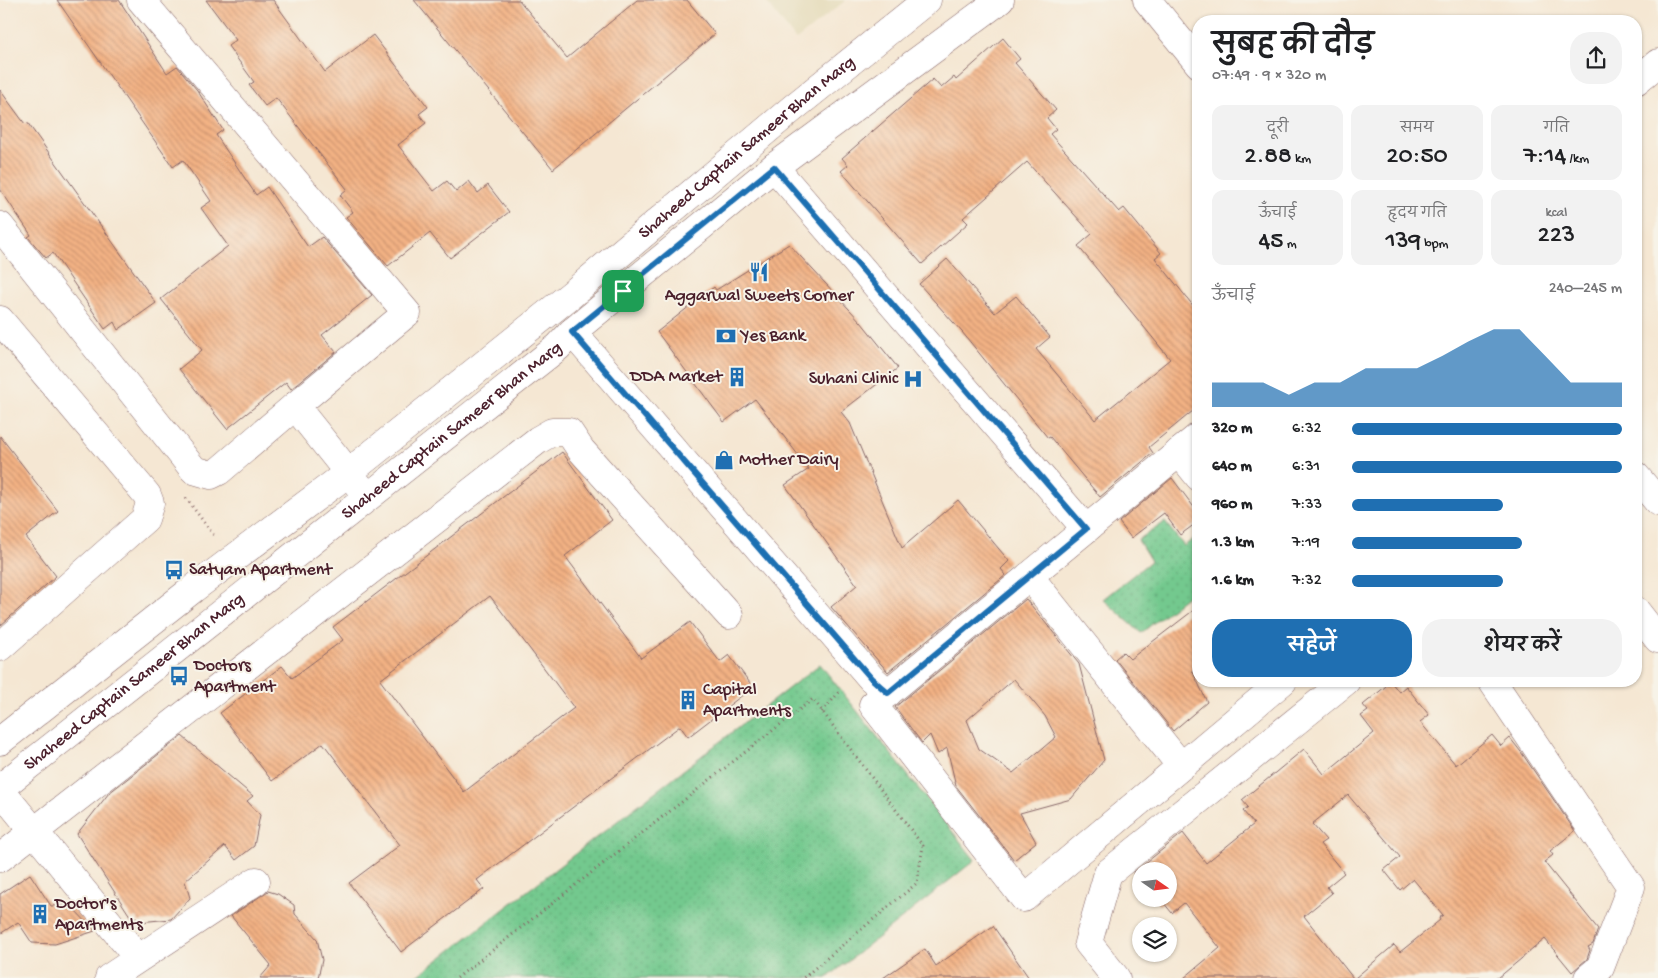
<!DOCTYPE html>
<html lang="hi">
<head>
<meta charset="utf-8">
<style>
	:root { --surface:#fff; --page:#f2f2f2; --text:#202124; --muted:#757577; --accent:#1f6fb2 }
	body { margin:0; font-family:"Gochi Hand","Playpen Sans Deva",sans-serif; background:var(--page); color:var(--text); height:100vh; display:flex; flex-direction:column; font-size:19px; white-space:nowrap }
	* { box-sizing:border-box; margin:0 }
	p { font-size:16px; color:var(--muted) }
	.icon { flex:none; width:28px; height:28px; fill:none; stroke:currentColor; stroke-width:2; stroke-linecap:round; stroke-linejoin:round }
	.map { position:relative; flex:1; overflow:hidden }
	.sheet { position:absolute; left:1192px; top:15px; width:450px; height:672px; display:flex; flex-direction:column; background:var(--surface); border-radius:20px; box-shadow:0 1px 4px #0004 }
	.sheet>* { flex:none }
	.needle { width:32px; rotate:104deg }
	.buttons { position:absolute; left:1132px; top:862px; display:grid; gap:10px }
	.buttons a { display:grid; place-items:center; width:45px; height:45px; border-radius:50%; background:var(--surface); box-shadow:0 1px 4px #0004; font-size:25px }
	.pin { position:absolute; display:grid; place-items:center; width:42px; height:42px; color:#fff; margin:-21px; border-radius:10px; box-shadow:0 2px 8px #0006 }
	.round { display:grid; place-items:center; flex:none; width:52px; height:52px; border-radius:20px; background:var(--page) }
	.head { display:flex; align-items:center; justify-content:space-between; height:85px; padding:0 20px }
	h1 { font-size:28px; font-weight:600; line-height:38px }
	.stats { display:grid; grid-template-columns:repeat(3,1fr); gap:8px; height:85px; padding:5px 20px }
	.stats div { display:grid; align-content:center; border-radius:12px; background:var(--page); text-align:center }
	.stats b { font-size:25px; font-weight:600 }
	.stats small { font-size:14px; font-weight:400 }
	.stats p { font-size:14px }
	.chart { height:140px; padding:10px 20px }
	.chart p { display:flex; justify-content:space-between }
	.chart svg { width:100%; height:90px; margin-top:5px; fill:var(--accent); opacity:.7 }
	.action { display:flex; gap:10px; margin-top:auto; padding:10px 20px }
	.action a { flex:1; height:58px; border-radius:20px; background:var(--accent); color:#fff; font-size:20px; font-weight:600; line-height:58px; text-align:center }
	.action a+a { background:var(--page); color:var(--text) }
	ul { padding:0 20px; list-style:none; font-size:16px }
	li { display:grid; grid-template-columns:80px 60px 1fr; align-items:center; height:38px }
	li i { height:12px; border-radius:6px; background:var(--accent) }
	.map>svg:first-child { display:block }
	.built { fill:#e5dbba }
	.park { fill:url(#park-dots); stroke:#5e745c }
	.building { fill:url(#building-back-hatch); fill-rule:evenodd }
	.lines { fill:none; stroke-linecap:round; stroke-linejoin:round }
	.minor-casing { stroke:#866566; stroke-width:29 }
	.path { stroke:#866566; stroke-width:3; stroke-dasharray:1 4; stroke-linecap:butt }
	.minor { stroke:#fff; stroke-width:28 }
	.route-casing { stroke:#fff; stroke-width:10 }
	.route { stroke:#1f6fb2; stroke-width:6 }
	.labels { text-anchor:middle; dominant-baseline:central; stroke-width:4; stroke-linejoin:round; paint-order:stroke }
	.street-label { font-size:18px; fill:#4a1f2b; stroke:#f7f3e8 }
	.poi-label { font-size:18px; fill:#4a1f2b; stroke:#f7f3e8; text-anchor:start }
</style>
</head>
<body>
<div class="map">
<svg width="1658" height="978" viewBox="0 0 1658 978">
	<defs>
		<pattern id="park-dots" width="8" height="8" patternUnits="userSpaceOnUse" patternTransform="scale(1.25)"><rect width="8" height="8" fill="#73c98e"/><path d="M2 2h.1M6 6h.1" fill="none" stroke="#65ac7b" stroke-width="1.8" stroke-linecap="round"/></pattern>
		<pattern id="building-back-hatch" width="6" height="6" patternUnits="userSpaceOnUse" patternTransform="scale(1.25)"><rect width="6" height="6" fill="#f3b284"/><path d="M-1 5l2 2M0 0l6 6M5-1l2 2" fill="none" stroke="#c7906c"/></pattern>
	</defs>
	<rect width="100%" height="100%" fill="#f7f3e8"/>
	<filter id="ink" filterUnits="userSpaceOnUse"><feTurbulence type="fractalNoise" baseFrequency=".02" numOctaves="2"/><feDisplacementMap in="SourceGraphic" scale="10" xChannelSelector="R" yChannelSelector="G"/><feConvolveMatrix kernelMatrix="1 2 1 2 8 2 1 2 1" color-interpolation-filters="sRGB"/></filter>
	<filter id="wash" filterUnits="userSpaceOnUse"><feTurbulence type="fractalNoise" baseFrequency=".0096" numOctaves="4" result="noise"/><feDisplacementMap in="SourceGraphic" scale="20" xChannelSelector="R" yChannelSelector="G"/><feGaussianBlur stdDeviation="1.12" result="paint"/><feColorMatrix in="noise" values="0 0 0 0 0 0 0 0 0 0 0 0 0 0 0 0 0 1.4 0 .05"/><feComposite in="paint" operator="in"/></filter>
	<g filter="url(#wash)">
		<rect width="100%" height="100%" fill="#f5e7d3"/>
		<path class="built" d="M765,0H846L796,40Z"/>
		<path class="park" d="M1165,522L1184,546L1199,535V587L1141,633L1103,599L1151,561L1138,540Z
			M820,664L975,860L827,978H415Z"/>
		<g id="blocks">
			<path class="building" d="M57,0H119L167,73L177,66L197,90L223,130L216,135L256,195L267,187L308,247L322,237L372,295L322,335L336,352L291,389L286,382L227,429L179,369L202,350L161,299L228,246L201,208L211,201L183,160L173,167Z
				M206,0H273L325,72L373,35L428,107L419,114L426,123L398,145L434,191L447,181L456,192L469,181L478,193L488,185L509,212L450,258L430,233L388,266L346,217L353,212L340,195L347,189L276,98L265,106L249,85L254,82L228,46L236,40Z
				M414,0H519L567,58L637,0H687L715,34L553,169Z
				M1003,38L1020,59L1015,63L1056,110L1047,118L1056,129L1050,134L1119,212L1124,208L1161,253L1155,258L1199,313V406L1149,447L1153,453L1100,497L1050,437L1048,438L962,332L919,284L947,259L995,313L1016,296L1050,337L1036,349L1095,420L1170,359L1078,246L1092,234L1027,162L963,218L968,223L922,264L841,171L848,165L842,158L933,79L941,88L954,77L956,80Z
				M0,90L25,124L27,122L156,303L118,330L114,322L105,329L53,253L46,258L28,237L31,235L0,189Z
				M789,244L861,322L898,368L841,412L850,423L902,548L958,500L1009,561L1001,569L1006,575L888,672L831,607L857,585L785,485L809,469L755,399L724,422L657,332L714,287L716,290Z
				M0,436L58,511L26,537L56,576L0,626Z
				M562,452L612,520L565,556L641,658L690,622L720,662L729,655L753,687L688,737L680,726L477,880L484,889L401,952L349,883L400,845L323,743L272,781L220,713L282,666L292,678L343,640L333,627ZM490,596L574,708L464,792L380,680Z
				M1172,478L1199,514V521L1180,535L1164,513L1131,538L1119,522Z
				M1026,599L1079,664L1104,760L1071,799L1020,813L1036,842L1014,860L956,786L947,748L938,754L930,735L922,743L895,707ZM1014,679L1045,716L1056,737L1013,773L979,749L967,720Z
				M1199,606V665L1192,670L1207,702L1173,731L1115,659L1123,652L1130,659Z
				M1391,682L1399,692L1406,686L1429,715L1420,722L1456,765L1492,735L1501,746L1510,738L1521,752L1575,831L1550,851L1553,855L1544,862L1598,929L1593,944L1588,947L1590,950L1587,959L1572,972L1545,939L1498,978H1355L1394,945L1400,952L1440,920L1439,918L1443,915L1413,879L1400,890L1384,870L1400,857L1348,795L1312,824L1326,840L1320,844L1344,873L1327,887L1332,893L1304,916L1353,978H1184L1220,948L1184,903L1172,913L1163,902L1159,905L1154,899H1169V871H1141V883L1133,873L1183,833L1206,863L1254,824L1243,811L1248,807L1242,800L1304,749L1324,774L1374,733L1361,716L1368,711L1363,705Z
				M182,736L253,796L247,801L260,815L254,846L236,860L225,846L185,881L190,898L171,919L139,922L136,917L132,919L77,834L109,793Z
				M30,874L51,906L70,905L95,931L55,944L32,943L18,922L0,934V894Z
				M268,891L278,894L294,905L295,914L317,939L322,960L318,978H260L271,965L231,916Z
				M993,926L1029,978H883L925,949L936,966Z"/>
		</g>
	</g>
	<g filter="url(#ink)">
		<use href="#blocks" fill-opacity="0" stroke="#866566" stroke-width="1"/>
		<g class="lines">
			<defs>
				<g id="minor">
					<path d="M141,0L407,313L295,406L359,486"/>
					<path d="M1147,0L1199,64"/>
					<path d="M1636,81L1658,63"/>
					<path d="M774,167L1086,529"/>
					<path d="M0,226L194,470L211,475L219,471L295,406"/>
					<path d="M0,320L147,495L150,503L145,519L0,647"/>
					<path d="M572,332L871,678L888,693"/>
					<path d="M1199,436L873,705L1024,898L1283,681"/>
					<path d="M1179,452L1199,477"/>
					<path d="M1636,476L1658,502"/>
					<path d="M1029,576L1181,766"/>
					<path d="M1636,611L1658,639"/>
					<path d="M1492,681L1631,887L1600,968L1588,978"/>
					<path id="s1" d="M0,741L193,589L348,473L572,294L793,108L927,0"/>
					<path id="s2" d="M0,788L558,347L572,332L774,167L1000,0"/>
					<path d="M0,790L138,958"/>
					<path d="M0,858L538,440L552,432H569L581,450L729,615"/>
					<path d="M109,978L256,881"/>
					<path d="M1116,978L1088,943L1108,873L1346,681"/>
				</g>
			</defs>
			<use href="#minor" class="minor-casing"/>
			<path class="path" d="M186,498L215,537
				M822,712L841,690
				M457,978L813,699L923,846L917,883L803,978"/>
			<use href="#minor" class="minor"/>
		</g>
	</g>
	<g class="lines" filter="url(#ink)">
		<defs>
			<path id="route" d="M774,167L1086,529L888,693L871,678L572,332Z"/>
		</defs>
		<use href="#route" class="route-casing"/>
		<use href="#route" class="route"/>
	</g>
	<defs>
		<symbol id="restaurant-bare" viewBox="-9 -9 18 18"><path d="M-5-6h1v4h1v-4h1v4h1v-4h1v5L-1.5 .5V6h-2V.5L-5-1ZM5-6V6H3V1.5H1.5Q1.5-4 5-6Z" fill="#1f6fb2" stroke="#f7f3e8" stroke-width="2.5" paint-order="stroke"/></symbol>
		<symbol id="bank-bare" viewBox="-9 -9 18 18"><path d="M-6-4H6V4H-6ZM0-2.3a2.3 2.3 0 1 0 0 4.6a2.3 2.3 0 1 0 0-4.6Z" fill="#1f6fb2" stroke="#f7f3e8" stroke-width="2.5" paint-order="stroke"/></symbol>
		<symbol id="building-bare" viewBox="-9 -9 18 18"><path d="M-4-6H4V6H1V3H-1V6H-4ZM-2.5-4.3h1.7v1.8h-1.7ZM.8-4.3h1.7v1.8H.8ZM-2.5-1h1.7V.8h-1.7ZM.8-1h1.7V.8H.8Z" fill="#1f6fb2" stroke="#f7f3e8" stroke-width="2.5" paint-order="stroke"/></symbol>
		<symbol id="hospital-bare" viewBox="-9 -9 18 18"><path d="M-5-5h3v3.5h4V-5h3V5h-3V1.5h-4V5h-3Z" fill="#1f6fb2" stroke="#f7f3e8" stroke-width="2.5" paint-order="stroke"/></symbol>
		<symbol id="shop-bare" viewBox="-9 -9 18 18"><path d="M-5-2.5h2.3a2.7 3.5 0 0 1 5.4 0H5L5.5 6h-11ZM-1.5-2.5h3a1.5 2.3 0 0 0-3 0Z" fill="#1f6fb2" stroke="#f7f3e8" stroke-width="2.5" paint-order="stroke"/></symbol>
		<symbol id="bus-bare" viewBox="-9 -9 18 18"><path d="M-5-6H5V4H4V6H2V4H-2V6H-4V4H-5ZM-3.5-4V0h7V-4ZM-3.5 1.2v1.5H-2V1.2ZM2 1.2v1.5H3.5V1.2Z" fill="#1f6fb2" stroke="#f7f3e8" stroke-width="2.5" paint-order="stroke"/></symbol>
	</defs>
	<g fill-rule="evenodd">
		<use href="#restaurant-bare" x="745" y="258" width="28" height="28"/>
		<use href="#bank-bare" x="712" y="322" width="28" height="28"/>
		<use href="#building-bare" x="723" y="363" width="28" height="28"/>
		<use href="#hospital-bare" x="899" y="365" width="28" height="28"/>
		<use href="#shop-bare" x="710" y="446" width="28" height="28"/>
		<use href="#bus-bare" x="160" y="556" width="28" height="28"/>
		<use href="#bus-bare" x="165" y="662" width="28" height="28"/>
		<use href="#building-bare" x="674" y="686" width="28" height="28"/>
		<use href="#building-bare" x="26" y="900" width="28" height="28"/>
	</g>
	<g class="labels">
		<g class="street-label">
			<text stroke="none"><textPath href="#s1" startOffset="954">Shaheed Captain Sameer Bhan Marg</textPath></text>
			<text stroke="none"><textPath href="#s2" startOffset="576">Shaheed Captain Sameer Bhan Marg</textPath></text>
			<text stroke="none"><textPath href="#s2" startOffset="171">Shaheed Captain Sameer Bhan Marg</textPath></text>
		</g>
		<g class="poi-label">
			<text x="759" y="296" text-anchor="middle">Aggarwal Sweets Corner</text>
			<text x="741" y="336">Yes Bank</text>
			<text x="722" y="377" text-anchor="end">DDA Market</text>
			<text x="898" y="379" text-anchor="end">Suhani Clinic</text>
			<text x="739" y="460">Mother Dairy</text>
			<text x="189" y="570">Satyam Apartment</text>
			<text x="194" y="666">Doctors<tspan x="194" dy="21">Apartment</tspan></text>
			<text x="703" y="690">Capital<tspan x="703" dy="21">Apartments</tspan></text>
			<text x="55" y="904">Doctor's<tspan x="55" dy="21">Apartments</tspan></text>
		</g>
	</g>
</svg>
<div class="buttons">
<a><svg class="needle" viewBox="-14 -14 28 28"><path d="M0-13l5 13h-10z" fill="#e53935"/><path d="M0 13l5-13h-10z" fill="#757577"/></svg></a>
<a><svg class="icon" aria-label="layers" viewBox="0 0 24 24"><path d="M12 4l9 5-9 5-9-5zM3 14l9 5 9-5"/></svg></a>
</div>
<div class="pin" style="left:623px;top:291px;background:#1e9e55"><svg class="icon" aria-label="arrive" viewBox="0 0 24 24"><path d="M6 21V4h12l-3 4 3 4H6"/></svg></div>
<section class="sheet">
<div class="head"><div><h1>सुबह की दौड़</h1><p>07:49 · 9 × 320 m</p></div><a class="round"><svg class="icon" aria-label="share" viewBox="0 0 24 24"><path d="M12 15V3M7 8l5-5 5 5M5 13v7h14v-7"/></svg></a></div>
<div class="stats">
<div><p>दूरी</p><b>2.88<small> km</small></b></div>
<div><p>समय</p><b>20:50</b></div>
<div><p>गति</p><b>7:14<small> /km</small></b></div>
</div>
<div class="stats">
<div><p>ऊँचाई</p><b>45<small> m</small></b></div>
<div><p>हृदय गति</p><b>139<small> bpm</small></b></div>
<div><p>kcal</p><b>223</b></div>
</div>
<div class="chart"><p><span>ऊँचाई</span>240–245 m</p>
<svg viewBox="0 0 160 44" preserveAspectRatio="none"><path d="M0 44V32L10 32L20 32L30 38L40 32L50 32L60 25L70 25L80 25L90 19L100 12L110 6L120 6L130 19L140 32L150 32L160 32V44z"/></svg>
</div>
<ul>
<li><b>320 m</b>6:32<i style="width:100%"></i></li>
<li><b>640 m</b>6:31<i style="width:100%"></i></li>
<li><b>960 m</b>7:33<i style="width:56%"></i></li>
<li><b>1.3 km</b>7:19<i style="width:63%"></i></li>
<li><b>1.6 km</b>7:32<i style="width:56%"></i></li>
</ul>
<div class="action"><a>सहेजें</a><a>शेयर करें</a></div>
</section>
</div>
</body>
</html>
